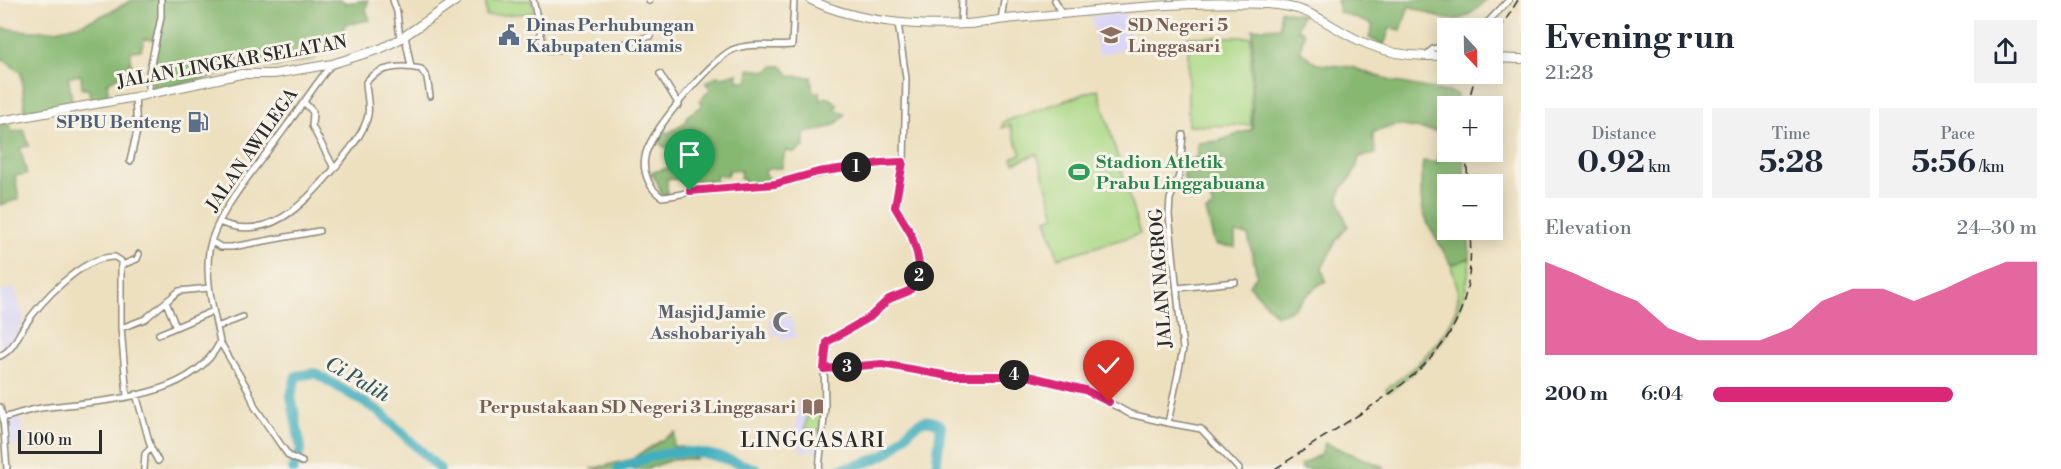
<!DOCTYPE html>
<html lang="en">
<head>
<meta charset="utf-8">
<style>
	:root { --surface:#fff; --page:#f2f2f3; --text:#1f2937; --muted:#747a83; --accent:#db2777 }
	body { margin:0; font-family:"Libre Bodoni",serif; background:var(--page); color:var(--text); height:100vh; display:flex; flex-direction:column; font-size:22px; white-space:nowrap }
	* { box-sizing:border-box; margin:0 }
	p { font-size:20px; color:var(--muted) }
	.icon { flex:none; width:33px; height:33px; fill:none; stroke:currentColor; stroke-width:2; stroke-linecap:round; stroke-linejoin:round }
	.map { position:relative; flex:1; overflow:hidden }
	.details { display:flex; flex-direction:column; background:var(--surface); width:540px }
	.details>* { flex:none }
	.needle { width:39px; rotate:158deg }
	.fabs { position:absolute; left:1437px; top:18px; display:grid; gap:12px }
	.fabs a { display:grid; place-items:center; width:66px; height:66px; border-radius:0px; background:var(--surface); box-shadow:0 3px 15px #0003; font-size:30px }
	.scale { position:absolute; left:18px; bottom:15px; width:84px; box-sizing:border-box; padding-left:6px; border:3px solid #2b2b2b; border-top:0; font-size:16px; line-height:21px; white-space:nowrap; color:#2b2b2b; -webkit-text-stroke:4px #f7f3e8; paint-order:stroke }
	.pin { position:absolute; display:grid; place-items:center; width:51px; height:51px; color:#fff; margin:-62px -26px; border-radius:50% 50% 50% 0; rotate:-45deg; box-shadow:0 0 6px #0007 }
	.pin .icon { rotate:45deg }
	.km { position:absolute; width:30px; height:30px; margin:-15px; border-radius:50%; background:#222; color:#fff; font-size:16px; line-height:30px; text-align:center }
	.round { display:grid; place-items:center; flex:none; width:63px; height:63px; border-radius:0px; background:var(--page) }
	.overview { display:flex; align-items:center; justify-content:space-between; height:102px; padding:0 24px }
	h1 { font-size:33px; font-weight:700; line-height:45px }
	.figures { display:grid; grid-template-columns:repeat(3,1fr); gap:9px; height:102px; padding:6px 24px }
	.figures div { display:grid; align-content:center; border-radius:0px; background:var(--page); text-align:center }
	.figures b { font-size:30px; font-weight:700 }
	.figures small { font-size:16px; font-weight:400 }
	.figures p { font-size:16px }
	.chart { height:168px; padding:12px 24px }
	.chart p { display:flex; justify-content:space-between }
	.chart svg { width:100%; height:108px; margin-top:6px; fill:var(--accent); opacity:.7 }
	ul { padding:0 24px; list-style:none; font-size:20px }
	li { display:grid; grid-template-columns:96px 72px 1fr; align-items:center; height:45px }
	li i { height:15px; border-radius:8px; background:var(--accent) }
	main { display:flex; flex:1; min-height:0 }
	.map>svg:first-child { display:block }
	.built { fill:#d9d6f7 }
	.green { fill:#aad885; stroke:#6a8258; stroke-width:1.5 }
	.forest { fill:#87b872; stroke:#59724e; stroke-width:1.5 }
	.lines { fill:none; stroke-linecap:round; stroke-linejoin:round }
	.river { stroke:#42afbe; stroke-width:10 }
	.street-casing { stroke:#8c8675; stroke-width:8 }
	.secondary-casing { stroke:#8c8675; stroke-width:10 }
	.street { stroke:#fff; stroke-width:5 }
	.secondary { stroke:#fff; stroke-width:8 }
	.rail { stroke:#2b2b2b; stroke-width:1.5; stroke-dasharray:9 4.5; stroke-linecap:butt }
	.route-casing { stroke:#fff; stroke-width:12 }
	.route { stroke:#db2777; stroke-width:8 }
	.labels { text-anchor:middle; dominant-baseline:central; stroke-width:6; stroke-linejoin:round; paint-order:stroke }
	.service-label { font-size:18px; font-weight:bold; fill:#4e5e75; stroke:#f7f3e8; text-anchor:start }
	.education-label { font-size:18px; font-weight:bold; fill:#785e54; stroke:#f7f3e8; text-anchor:start }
	.street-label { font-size:18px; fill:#2b2b2b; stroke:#f7f3e8 }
	.leisure-label { font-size:18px; font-weight:bold; fill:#27864d; stroke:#f7f3e8; text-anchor:start }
	.worship-label { font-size:18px; font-weight:bold; fill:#5b616d; stroke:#f7f3e8; text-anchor:end }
	.water-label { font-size:20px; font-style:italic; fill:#33595e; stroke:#f7f3e8 }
	.quarter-label { font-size:21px; letter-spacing:1.5px; fill:#2b2b2b; stroke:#f7f3e8 }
</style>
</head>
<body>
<main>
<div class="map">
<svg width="1521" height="469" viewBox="0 0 1521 469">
	<rect width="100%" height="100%" fill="#f7f3e8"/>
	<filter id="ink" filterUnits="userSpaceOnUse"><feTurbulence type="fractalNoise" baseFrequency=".0167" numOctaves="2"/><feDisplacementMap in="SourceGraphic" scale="12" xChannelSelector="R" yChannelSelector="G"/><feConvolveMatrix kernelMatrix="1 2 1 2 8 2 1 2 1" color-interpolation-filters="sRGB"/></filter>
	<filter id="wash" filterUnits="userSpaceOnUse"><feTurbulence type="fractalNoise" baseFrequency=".008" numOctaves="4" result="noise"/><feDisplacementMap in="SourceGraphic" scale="24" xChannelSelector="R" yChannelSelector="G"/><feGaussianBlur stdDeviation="1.35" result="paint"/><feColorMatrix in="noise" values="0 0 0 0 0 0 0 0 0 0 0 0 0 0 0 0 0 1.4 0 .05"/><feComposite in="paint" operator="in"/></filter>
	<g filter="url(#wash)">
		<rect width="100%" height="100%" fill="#ede0bf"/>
		<path class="built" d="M1125,13L1132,47L1098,55L1091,16Z
			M14,287L24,317L15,341L0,352V292Z
			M791,316L796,337L781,340L780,334L773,336L769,318Z
			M799,398L822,406L818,452L799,450L800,437H795Z
			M20,416L26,444L7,447L6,421Z"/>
		<path class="green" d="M486,0H531L534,13L486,16Z
			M1188,37H1251V125L1188,126Z
			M1098,89L1140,234L1058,258L1046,219L1055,216L1037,154L1014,163L1012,158L1021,154L1010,125L1002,128L1003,122Z
			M1470,258C1466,321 1437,355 1389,392L1386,389C1414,369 1459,331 1458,293C1457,283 1453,274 1451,265Z
			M808,410L812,412L822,411L820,432L805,429Z"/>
		<path class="forest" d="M132,0H341L347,3L368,0L366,10L370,20L344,25V36L314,44L316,59L274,67L247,68L245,58L222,63L224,74L151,91L157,40L144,39L141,50L131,51V69L107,83L109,99L90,102L89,89H82L81,75L68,77L73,105L25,112L21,73L0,57V28C10,28 19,31 28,31C67,33 99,19 132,0Z
			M1337,0H1486C1457,32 1444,18 1409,6L1401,30L1390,28L1384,45L1369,38L1373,25L1339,12Z
			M1280,10L1302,15L1297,29L1304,33L1300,51L1317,64L1352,67L1391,81L1457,94L1456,106H1448V152H1463L1465,184H1448V230H1468L1470,258L1451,265C1426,218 1416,218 1423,161L1438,163L1440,132L1396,125L1372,133L1376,154L1359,157C1351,198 1326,175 1348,226L1336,241L1322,268L1326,281C1306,289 1298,313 1276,315L1249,285L1257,275L1248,235L1235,233V247L1217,245L1214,242L1206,211L1213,207L1207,190L1193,189L1185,183L1183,166L1198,155L1197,143L1219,141L1252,129L1253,29L1280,27Z
			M774,66H782L790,76L811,77L813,92H820L821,100L827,97L838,104L835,109L845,114C836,129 820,129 804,134V147L793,153L787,150L784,155L782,168L767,169L764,173L768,177L765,184L744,185V178L740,179L741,171L729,170L727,176L717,175L715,181L667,179V196H662L657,181L650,173L675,166L669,148L662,146L657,136L663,129L667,134L687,121V116L702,106L699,101L711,89L705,83L717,76L723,77L737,73L738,81H748L749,69L767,71Z
			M8,123L12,132L24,130L29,146L20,148L27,174L15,176L19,199L0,205V125Z
			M675,432L673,446L682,447L696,459H674L647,469H591L632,459Z
			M1325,443L1384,467V469H1302L1300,465L1321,454Z"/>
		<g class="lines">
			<path class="river" d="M293,469L301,449L291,396L296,376L315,373L380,412L440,469
				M618,469C678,444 696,448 756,469
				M841,469C857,465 872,462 886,454C905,443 916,407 941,426L936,469"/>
		</g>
	</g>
	<g filter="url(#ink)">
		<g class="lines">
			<defs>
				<path id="street" d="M393,0L397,12L400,39
					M533,0L543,44L549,50L616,46L651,36
					M794,0L792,45C773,47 750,42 732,50C711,60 648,134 645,157C642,172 650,190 662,197C678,196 692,191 707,188C730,184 754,188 777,183C820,174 859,163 904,162
					M1055,0L1062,15
					M649,1L650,0
					M1001,20L1004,0
					M961,24L962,0
					M1482,28L1509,0
					M405,36L411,67
					M1425,56L1433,49L1448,44
					M660,74L679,105
					M149,94V73L161,17V0
					M304,102L313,112L312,126L334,168
					M130,161L137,131L135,97
					M219,222C270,243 303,204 334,169C346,154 364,134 368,115C370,104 366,93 366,82C379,66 402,65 421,69L427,78L430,96
					M212,242L221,247H232L319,231
					M122,265L137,259L139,254
					M1178,288L1235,282
					M166,302L176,327L213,311
					M217,327L243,317
					M159,334L176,327
					M220,342L249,391L255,407L283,448L289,456L302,462
					M0,356C13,350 16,339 23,328C40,302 83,255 115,257L121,261V328
					M824,369L882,364L949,376H1028L1085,389L1130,414L1168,423L1183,349L1169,215L1170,199L1179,176L1183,135
					M136,394L151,448L145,454L144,469
					M127,396L121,328L145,319L179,291L209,288
					M0,407L3,418L7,469
					M3,418C18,414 33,408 49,407C104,400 192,399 220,342C214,312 205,283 209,251C215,211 265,157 288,124C303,104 316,83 332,64
					M1168,423L1201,429L1239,469
					M151,448L158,461
					M819,469L825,407L824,361L827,342L870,317L889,299L909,291L917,281L919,270L917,253L911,234L895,207L904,162L906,78L898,23"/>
				<path id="secondary" d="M811,0C856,22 918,27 967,24C984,23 1000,19 1017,18C1100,11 1184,0 1267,4C1317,7 1326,27 1367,44C1393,55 1420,58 1448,55
					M1492,58L1521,59
					M0,121L135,97L241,74H274L332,64L380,49L400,39L457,0"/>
			</defs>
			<use href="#street" class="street-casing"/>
			<use href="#secondary" class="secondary-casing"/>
			<use href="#street" class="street"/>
			<use href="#secondary" class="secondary"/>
			<path class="rail" d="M1492,42L1518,0
				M1467,106L1476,74
				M1466,152L1468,184
				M1275,469C1303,451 1331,432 1360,414C1436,364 1476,326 1470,230"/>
		</g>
	</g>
	<g class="lines" filter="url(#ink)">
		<defs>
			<path id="route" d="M690,191L775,184L818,172L881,163L903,162L895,207L911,234L917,253L920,270L917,281L909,291L889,299L870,317L827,342L824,369L882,364L949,376H1028L1085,390L1109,402"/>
		</defs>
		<use href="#route" class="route-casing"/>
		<use href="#route" class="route"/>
	</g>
	<defs>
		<symbol id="civic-bare" viewBox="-9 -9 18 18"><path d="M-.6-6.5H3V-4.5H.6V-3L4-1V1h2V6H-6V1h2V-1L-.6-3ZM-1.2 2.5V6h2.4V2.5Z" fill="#5c6f8a" stroke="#f7f3e8" stroke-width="2.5" paint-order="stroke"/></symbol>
		<symbol id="school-bare" viewBox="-9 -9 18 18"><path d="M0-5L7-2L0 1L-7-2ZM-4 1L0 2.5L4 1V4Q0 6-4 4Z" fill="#8d6e63" stroke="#f7f3e8" stroke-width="2.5" paint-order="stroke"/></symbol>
		<symbol id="fuel-bare" viewBox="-9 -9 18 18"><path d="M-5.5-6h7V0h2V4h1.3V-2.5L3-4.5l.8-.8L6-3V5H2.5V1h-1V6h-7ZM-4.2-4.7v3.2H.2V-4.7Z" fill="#5c6f8a" stroke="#f7f3e8" stroke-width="2.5" paint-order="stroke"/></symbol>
		<symbol id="stadium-bare" viewBox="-9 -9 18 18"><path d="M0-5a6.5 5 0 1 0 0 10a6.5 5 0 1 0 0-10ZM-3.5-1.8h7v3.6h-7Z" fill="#2e9e5b" stroke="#f7f3e8" stroke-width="2.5" paint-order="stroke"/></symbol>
		<symbol id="mosque-bare" viewBox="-9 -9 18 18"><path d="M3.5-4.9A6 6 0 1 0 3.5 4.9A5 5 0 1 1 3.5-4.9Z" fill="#6b7280" stroke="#f7f3e8" stroke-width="2.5" paint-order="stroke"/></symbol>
		<symbol id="library-bare" viewBox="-9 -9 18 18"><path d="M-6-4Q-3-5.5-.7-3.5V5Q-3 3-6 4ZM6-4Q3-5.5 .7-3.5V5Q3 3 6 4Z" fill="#8d6e63" stroke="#f7f3e8" stroke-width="2.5" paint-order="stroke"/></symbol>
	</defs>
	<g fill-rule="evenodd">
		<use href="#civic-bare" x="494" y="20" width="30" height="30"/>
		<use href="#school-bare" x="1096" y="20" width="30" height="30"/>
		<use href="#fuel-bare" x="183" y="107" width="30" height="30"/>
		<use href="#stadium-bare" x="1064" y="157" width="30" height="30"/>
		<use href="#mosque-bare" x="768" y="307" width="30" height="30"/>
		<use href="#library-bare" x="798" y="392" width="30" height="30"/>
	</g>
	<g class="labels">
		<g class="service-label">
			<text x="526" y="25">Dinas Perhubungan<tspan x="526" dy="21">Kabupaten Ciamis</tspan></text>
			<text x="181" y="122" text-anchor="end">SPBU Benteng</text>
		</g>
		<g class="education-label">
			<text x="1128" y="25">SD Negeri 5<tspan x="1128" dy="21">Linggasari</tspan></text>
			<text x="796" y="407" text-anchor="end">Perpustakaan SD Negeri 3 Linggasari</text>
		</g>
		<g class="street-label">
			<text transform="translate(232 62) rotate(-10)">JALAN LINGKAR SELATAN</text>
			<text transform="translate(252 150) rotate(-55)">JALAN AWILEGA</text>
			<text transform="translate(1161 278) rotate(-94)">JALAN NAGROG</text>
		</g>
		<g class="leisure-label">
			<text x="1096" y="162">Stadion Atletik<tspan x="1096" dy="21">Prabu Linggabuana</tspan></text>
		</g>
		<g class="worship-label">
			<text x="766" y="312">Masjid Jamie<tspan x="766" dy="21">Asshobariyah</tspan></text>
		</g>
		<g class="water-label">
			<text transform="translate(357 380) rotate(30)">Ci Palih</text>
		</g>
		<g class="quarter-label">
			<text x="813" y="441">LINGGASARI</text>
		</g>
	</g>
</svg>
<div class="fabs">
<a><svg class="needle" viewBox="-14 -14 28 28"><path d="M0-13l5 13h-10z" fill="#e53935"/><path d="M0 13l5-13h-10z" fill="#747a83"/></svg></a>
<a>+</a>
<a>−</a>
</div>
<div class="scale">100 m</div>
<div class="pin" style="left:690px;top:191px;background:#1e9e55"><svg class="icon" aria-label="arrive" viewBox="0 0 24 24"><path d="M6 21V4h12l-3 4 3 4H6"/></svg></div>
<div class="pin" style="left:1109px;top:402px;background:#d93025"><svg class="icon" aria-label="check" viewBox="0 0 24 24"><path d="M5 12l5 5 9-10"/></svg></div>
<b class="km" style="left:856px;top:167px">1</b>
<b class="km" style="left:919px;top:276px">2</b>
<b class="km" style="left:847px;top:367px">3</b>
<b class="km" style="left:1014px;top:375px">4</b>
</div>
<section class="details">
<div class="overview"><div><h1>Evening run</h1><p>21:28</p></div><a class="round"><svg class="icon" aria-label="share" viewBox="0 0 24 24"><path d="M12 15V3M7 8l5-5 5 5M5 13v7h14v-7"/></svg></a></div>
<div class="figures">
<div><p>Distance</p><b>0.92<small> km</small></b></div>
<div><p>Time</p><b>5:28</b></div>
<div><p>Pace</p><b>5:56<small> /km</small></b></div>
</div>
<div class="chart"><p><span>Elevation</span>24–30 m</p>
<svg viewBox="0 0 160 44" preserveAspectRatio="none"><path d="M0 44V6L10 11L20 17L30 22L40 33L50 38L60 38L70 38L80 33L90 22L100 17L110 17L120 22L130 17L140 11L150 6L160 6V44z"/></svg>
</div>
<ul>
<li><b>200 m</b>6:04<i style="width:74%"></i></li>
</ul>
</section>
</main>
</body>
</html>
